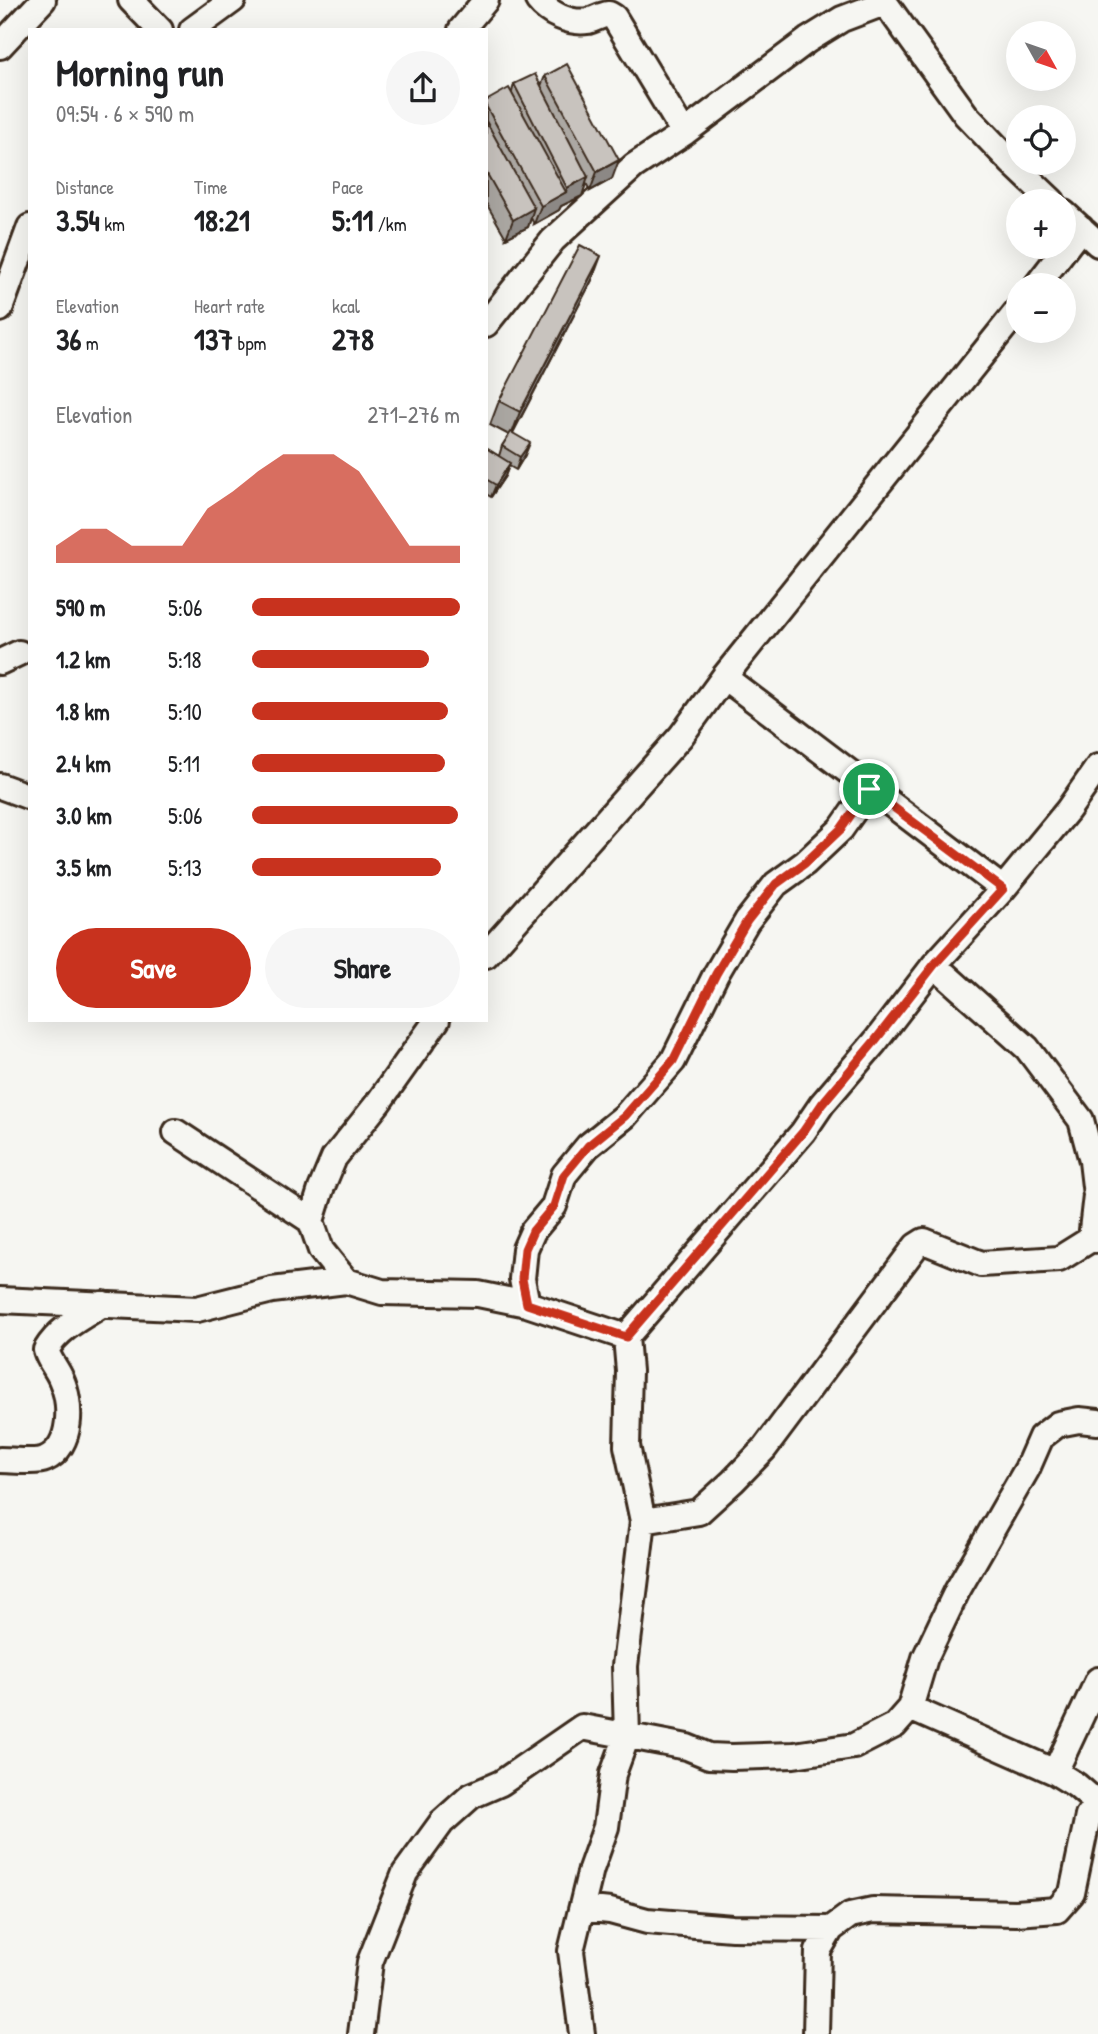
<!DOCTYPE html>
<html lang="en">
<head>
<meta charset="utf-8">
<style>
	:root { --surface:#fff; --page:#f6f6f6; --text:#202124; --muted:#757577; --accent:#c8321e }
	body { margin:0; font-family:"Patrick Hand",sans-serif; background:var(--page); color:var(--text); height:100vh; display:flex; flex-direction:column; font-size:26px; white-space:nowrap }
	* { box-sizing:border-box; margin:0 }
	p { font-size:23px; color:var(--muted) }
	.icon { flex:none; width:38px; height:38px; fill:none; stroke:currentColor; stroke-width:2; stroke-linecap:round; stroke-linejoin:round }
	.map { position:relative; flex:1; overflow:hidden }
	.side { position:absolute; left:28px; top:28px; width:460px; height:994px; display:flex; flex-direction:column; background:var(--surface); border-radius:0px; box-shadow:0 7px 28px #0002 }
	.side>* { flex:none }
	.needle { width:46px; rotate:130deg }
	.controls { position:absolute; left:1006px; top:21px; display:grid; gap:14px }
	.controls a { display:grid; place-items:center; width:70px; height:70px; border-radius:50%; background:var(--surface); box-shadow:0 7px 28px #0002; font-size:35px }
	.pin { position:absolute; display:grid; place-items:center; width:60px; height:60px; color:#fff; margin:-30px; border:4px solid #fff; border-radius:50%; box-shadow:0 2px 7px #0007 }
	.round { display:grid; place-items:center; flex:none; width:74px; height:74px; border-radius:37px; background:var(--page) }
	.headline { display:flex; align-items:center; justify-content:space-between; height:119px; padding:0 28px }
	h1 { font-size:38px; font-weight:800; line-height:52px }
	.figures { display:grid; grid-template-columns:repeat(3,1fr); gap:10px; height:119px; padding:7px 28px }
	.figures div { display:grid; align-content:center }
	.figures b { font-size:30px; font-weight:800 }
	.figures small { font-size:19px; font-weight:400 }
	.figures p { font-size:19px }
	.chart { height:196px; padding:14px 28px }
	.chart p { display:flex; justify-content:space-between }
	.chart svg { width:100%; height:126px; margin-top:7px; fill:var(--accent); opacity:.7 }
	.primary-button { display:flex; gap:14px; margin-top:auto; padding:14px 28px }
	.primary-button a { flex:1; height:80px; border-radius:42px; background:var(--accent); color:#fff; font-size:28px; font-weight:800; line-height:80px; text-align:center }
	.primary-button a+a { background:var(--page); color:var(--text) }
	ul { padding:0 28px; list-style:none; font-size:23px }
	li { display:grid; grid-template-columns:112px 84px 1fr; align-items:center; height:52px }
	li i { height:18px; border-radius:9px; background:var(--accent) }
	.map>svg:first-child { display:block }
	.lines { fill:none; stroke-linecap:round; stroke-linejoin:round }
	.minor-casing { stroke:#3b2a1e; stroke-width:30 }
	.minor { stroke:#f6f6f2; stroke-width:24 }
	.wall { fill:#aca8a3; stroke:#3b2a1e; stroke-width:2 }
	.shaded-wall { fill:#8c8885; stroke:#3b2a1e; stroke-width:2 }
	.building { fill:#c8c3be; stroke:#3b2a1e; stroke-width:2 }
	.route-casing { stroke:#fff; stroke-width:14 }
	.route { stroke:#c8321e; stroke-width:9 }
</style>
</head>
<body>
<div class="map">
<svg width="1098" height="2034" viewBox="0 0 1098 2034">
	<rect width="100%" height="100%" fill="#f6f6f2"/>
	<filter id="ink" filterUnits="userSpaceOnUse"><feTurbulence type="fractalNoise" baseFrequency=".0143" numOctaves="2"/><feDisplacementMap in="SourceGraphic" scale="14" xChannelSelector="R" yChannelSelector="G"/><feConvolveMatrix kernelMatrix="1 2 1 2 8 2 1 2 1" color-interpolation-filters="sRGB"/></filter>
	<g filter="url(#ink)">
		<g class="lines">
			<defs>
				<path id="minor" d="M131,0L160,30
					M538,0C549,14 570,24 588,21C595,19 601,15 609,14L614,17L684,133
					M883,0L966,115L1011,162L1052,201
					M192,30L233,0
					M461,30L486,0
					M0,46L43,0
					M1064,213L1098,244
					M1037,285L1081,228
					M0,309L30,227
					M486,324L553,240L634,166L684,133L808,40L842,19L884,3
					M0,662L19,653
					M724,677L1003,889
					M0,786L30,797
					M486,955L681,736L724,677L1018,310
					M934,965L1027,1048L1081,1120L1092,1161L1096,1195L1091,1239
					M176,1132L311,1221L321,1250L346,1281L382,1292L478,1294L527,1304L626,1337L629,1371L627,1446L643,1521L625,1666L627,1736L613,1774L606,1827L591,1869L571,1951L582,2034
					M311,1221L321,1189L334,1158L378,1103L437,1020
					M0,1300L197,1309L272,1290L346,1281
					M527,1304L522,1279L525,1249L533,1231L554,1206L564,1175L588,1146L625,1116L673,1061L716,974L747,921L776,884L805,863L841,829L869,789
					M626,1337L803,1132L822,1104L875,1042L934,965L1003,889L1068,810L1098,767
					M0,1460C11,1460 36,1463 45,1459C73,1447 72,1403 61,1379C57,1369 49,1361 46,1350C59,1328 82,1317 103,1304
					M643,1521L699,1512L733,1481L764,1449L916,1246L924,1241L981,1264L1059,1259L1091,1239L1098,1240
					M910,1708L1055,1772L1076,1785L1097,1803
					M1055,1772L1098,1680
					M582,1908L610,1911L647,1921L732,1928L831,1929
					M361,2034L370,1962L405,1873L442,1822L471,1796L501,1783L582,1727L687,1747L709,1756L732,1757L794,1755L854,1746L895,1725L910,1708L925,1658L957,1591L1027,1469L1041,1437L1058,1424L1079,1420L1098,1422
					M816,2034L818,1951L831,1929L850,1915L873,1910L1016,1913L1057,1910L1072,1893L1088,1816L1098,1803"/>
			</defs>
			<use href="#minor" class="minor-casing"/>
			<use href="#minor" class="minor"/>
		</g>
		<path class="wall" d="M545,76L612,179L590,191L586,183L582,196L561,206L559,210L534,224L531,218L528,227L506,238L486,203V101L512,92L514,84L541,86Z
			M592,280L513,433L525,455L516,470L509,466L505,476L491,497L486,494V448L499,456L502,446L509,435L490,425L499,401Z"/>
		<path class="shaded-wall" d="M619,160L612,179L590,191L597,172Z
			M588,177L582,196L561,206L559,210L534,224L541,206L566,192L567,188Z
			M534,208L528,227L506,238L513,220Z
			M601,256L592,280L511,436L520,412Z
			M530,443L525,455L516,470L520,457Z
			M510,463L505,476L491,497L496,485Z"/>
		<path class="building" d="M567,64L619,160L597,172L545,76Z
			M535,74L588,177L567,188L514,84Z
			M509,88L566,192L541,206L486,106V101Z
			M486,121L534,208L513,220L486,172Z
			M580,245L601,256L520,412L499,401Z
			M511,432L530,443L520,457L502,446Z
			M486,448L510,463L496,485L486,479Z"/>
	</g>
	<g class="lines" filter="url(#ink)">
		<defs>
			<path id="route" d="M869,789L1003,889L934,965L874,1042L822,1104L803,1132L626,1337L527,1304L522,1279L525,1249L533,1231L554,1206L564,1175L588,1146L625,1116L673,1061L716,974L747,921L776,884L805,863L841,829Z"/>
		</defs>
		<use href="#route" class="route-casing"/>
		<use href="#route" class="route"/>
	</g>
</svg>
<div class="controls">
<a><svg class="needle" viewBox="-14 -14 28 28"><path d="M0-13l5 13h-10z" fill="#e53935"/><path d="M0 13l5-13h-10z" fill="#757577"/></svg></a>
<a><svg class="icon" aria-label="locate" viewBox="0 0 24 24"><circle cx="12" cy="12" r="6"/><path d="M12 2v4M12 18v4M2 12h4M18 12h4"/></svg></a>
<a>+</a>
<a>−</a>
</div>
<div class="pin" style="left:869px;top:789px;background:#1e9e55"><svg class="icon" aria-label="arrive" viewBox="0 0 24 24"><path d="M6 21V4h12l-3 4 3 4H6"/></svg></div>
<section class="side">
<div class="headline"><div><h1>Morning run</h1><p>09:54 · 6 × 590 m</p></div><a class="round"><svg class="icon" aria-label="share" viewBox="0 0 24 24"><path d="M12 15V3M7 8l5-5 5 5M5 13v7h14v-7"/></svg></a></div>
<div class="figures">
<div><p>Distance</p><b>3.54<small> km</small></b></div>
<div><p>Time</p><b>18:21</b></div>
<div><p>Pace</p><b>5:11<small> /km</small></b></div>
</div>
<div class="figures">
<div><p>Elevation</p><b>36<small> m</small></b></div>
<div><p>Heart rate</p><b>137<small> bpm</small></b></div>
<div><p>kcal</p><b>278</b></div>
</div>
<div class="chart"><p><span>Elevation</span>271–276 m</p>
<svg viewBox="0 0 160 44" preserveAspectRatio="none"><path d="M0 44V38L10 32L20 32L30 38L40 38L50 38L60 25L70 19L80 12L90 6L100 6L110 6L120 12L130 25L140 38L150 38L160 38V44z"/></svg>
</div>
<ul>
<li><b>590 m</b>5:06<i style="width:100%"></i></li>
<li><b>1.2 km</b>5:18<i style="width:85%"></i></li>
<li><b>1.8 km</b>5:10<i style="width:94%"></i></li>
<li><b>2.4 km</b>5:11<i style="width:93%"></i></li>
<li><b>3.0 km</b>5:06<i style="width:99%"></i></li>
<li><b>3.5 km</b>5:13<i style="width:91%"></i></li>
</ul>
<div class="primary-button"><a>Save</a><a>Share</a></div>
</section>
</div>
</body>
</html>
